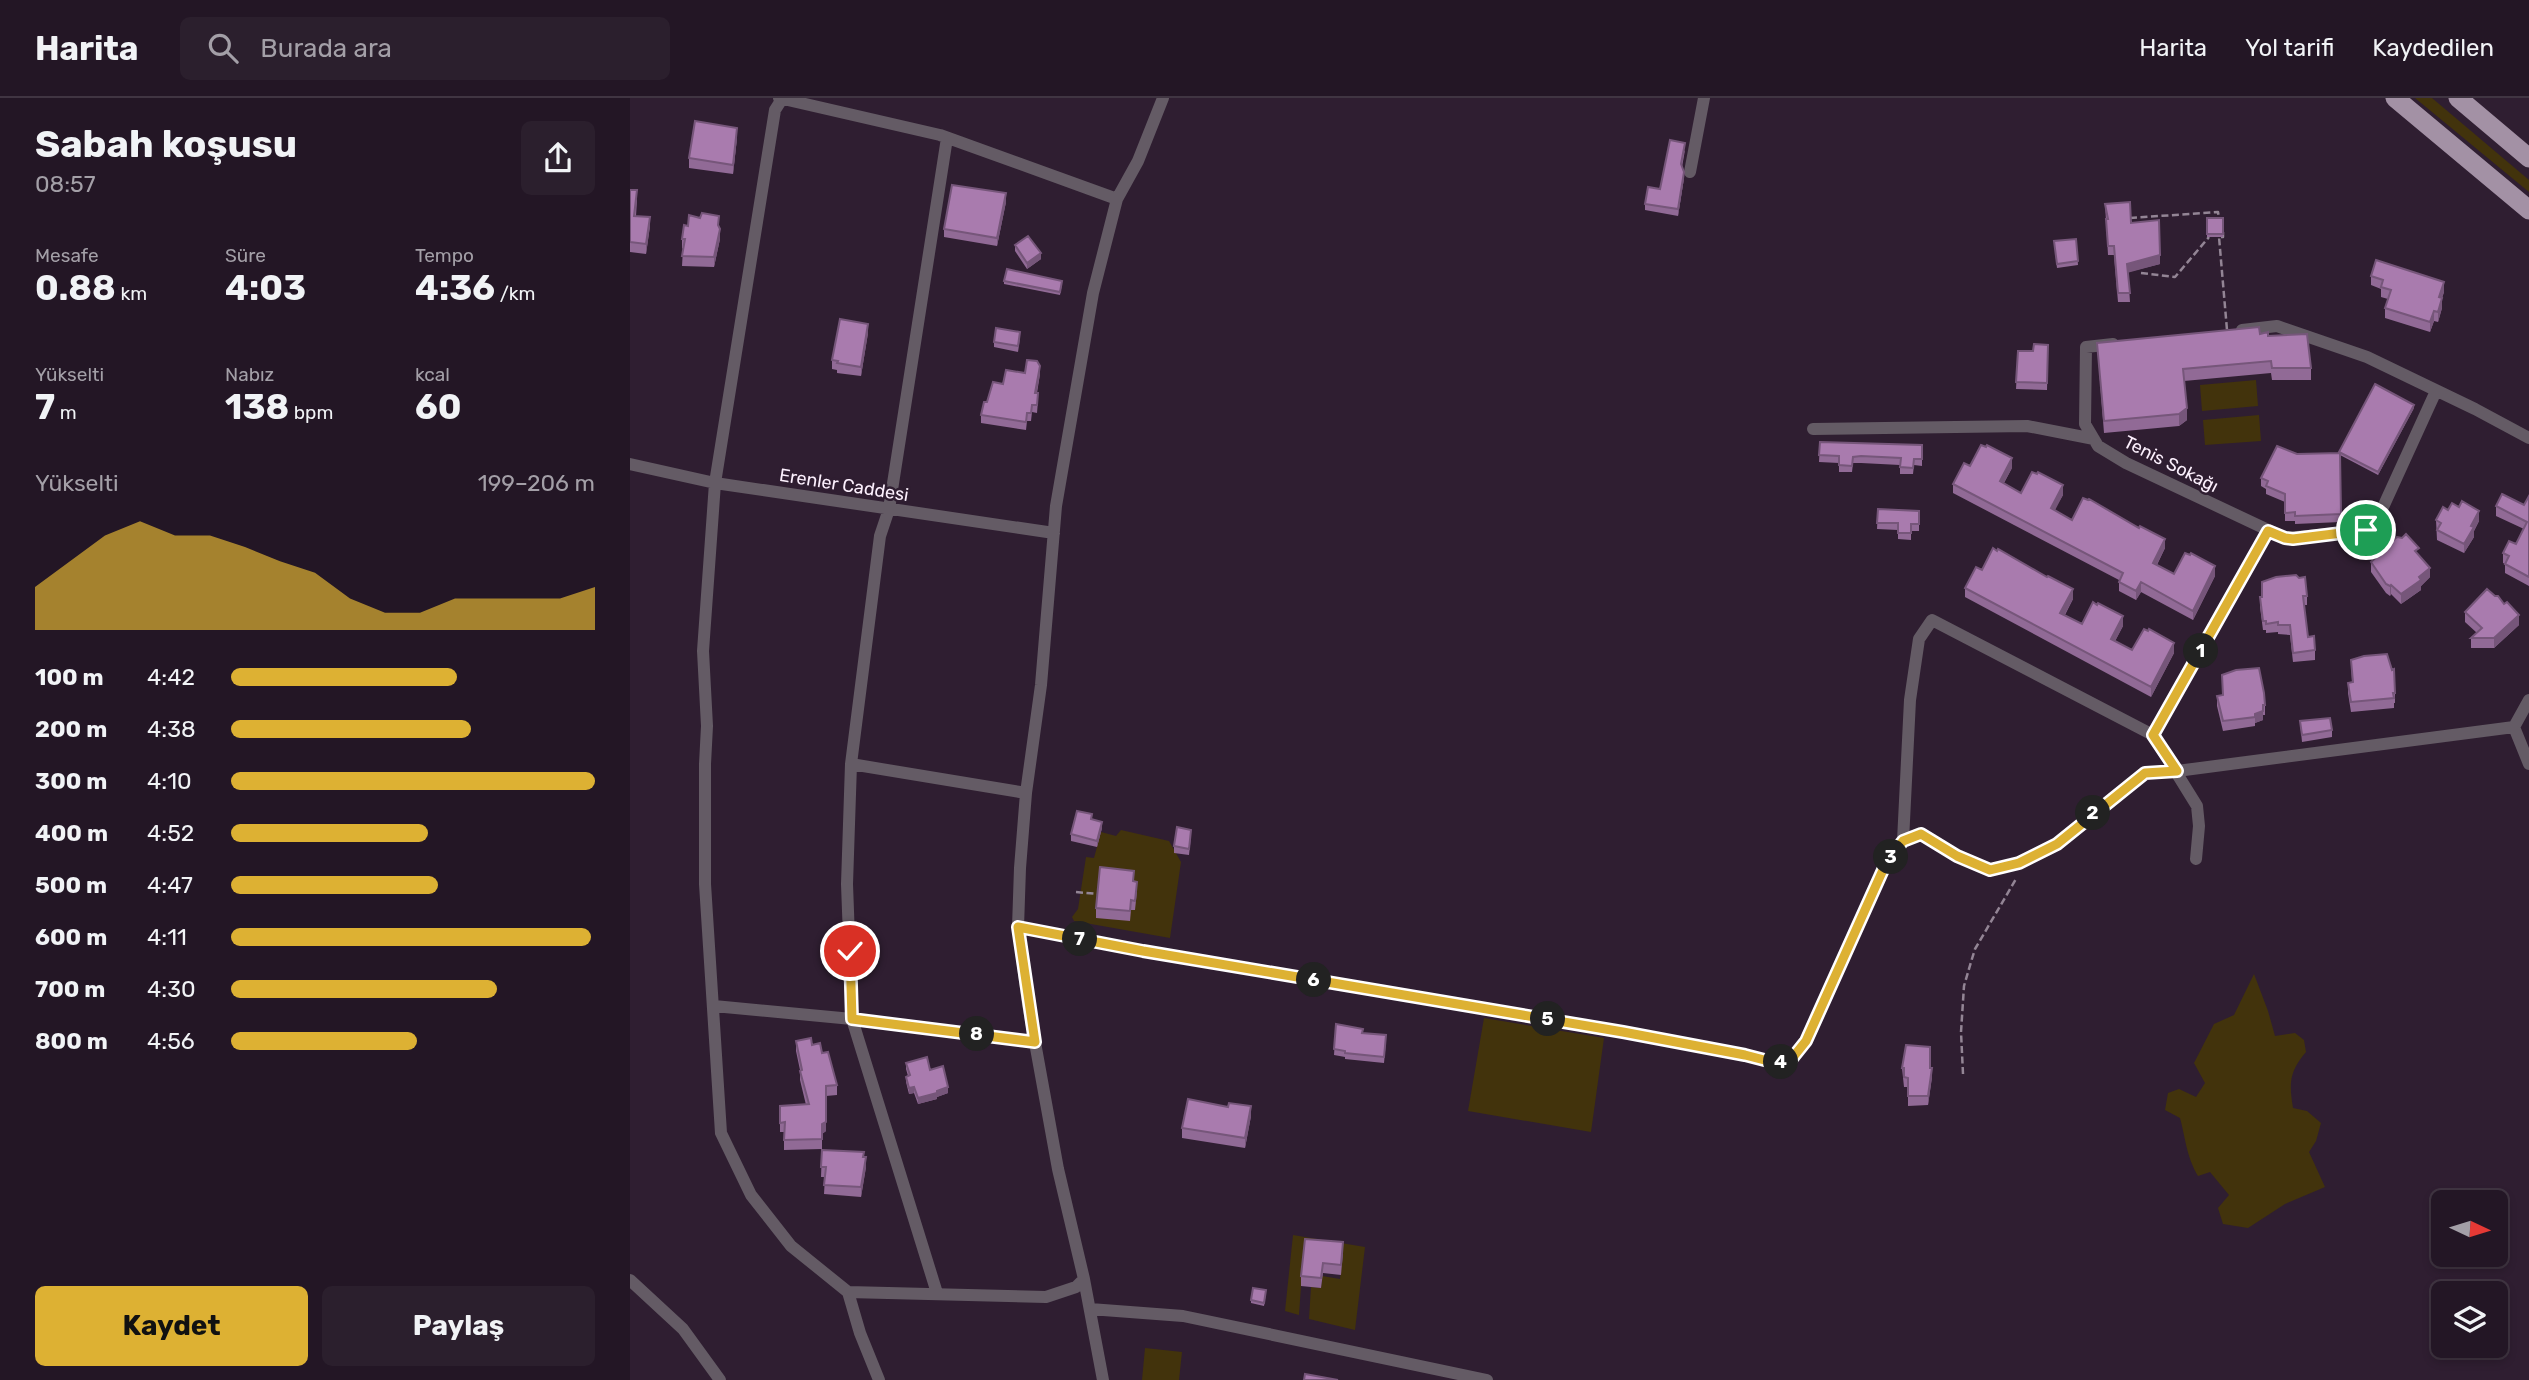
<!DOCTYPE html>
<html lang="tr">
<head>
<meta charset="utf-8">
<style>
	:root { --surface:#231625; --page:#2b1f2d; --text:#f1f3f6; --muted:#a39fa7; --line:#403542; --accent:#ddb133 }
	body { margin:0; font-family:Rubik,sans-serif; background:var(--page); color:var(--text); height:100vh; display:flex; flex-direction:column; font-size:26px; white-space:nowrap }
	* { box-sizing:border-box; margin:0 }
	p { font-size:23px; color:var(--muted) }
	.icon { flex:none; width:38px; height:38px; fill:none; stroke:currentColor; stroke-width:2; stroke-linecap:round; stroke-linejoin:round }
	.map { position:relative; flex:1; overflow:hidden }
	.side { display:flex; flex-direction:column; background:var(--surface); width:630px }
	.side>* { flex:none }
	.needle { width:46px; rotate:94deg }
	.fabs { position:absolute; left:1801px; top:1092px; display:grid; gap:14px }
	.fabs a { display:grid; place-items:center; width:77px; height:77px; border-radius:10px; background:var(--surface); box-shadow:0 4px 10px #0003,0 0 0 2px var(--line); font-size:35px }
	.pin { position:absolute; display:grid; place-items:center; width:60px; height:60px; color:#fff; margin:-30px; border:4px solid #fff; border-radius:50%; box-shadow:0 2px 7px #0007 }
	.km { position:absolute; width:35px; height:35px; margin:-18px; border-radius:50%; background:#222; color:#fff; font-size:19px; line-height:35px; text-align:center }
	.round { display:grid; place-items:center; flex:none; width:74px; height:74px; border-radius:10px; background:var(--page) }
	.overview { display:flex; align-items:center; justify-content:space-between; height:119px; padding:0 35px }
	h1 { font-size:38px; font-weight:700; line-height:52px }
	.metrics { display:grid; grid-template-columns:repeat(3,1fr); gap:10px; height:119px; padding:7px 35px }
	.metrics div { display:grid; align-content:center }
	.metrics b { font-size:35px; font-weight:700 }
	.metrics small { font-size:19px; font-weight:400 }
	.metrics p { font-size:19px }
	.chart { height:196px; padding:14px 35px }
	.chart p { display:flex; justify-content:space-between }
	.chart svg { width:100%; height:126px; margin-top:7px; fill:var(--accent); opacity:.7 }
	.cta { display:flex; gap:14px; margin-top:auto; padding:14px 35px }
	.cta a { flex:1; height:80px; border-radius:10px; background:var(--accent); color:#111; font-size:28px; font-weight:700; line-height:80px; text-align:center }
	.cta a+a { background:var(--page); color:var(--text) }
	ul { padding:0 35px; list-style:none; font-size:23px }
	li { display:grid; grid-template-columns:112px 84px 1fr; align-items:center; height:52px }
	li i { height:18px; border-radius:9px; background:var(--accent) }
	header { display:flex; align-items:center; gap:42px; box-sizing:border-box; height:98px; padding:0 35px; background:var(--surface); border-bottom:2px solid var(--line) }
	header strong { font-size:33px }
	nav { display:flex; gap:38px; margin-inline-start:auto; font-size:24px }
	.search { width:490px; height:63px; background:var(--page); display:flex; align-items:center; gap:18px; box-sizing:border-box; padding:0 24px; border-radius:10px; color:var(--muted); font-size:26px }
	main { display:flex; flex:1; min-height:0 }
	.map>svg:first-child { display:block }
	.grass { fill:#42330c }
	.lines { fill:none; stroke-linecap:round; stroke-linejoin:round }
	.path { stroke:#938595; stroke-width:2.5; stroke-dasharray:7 3.5; stroke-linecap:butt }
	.minor { stroke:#645b65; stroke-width:12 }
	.primary { stroke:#a391a5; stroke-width:19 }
	.wall { fill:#916a96 }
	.shaded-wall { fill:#76567a }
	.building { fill:#a97bae; stroke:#76567a; stroke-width:2 }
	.route-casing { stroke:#fff; stroke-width:14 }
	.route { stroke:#ddb133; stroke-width:9 }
	.labels { text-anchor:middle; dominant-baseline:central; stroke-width:5; stroke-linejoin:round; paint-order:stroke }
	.street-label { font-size:18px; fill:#fcf0fd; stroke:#2f1e31 }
</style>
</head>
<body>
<header>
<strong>Harita</strong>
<div class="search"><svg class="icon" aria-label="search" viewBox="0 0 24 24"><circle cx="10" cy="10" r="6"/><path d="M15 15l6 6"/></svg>Burada ara</div>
<nav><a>Harita</a><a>Yol tarifi</a><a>Kaydedilen</a></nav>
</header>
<main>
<section class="side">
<div class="overview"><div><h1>Sabah koşusu</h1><p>08:57</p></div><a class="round"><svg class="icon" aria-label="share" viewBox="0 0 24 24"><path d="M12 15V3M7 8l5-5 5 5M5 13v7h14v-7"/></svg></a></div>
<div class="metrics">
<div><p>Mesafe</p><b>0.88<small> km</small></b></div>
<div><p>Süre</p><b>4:03</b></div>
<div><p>Tempo</p><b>4:36<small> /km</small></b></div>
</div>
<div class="metrics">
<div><p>Yükselti</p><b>7<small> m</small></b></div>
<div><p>Nabız</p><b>138<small> bpm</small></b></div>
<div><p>kcal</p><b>60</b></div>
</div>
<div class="chart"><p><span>Yükselti</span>199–206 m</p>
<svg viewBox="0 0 160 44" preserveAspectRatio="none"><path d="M0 44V29L10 20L20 11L30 6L40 11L50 11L60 15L70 20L80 24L90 33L100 38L110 38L120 33L130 33L140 33L150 33L160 29V44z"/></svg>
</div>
<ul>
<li><b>100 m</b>4:42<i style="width:62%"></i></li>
<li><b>200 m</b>4:38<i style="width:66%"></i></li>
<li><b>300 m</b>4:10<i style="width:100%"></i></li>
<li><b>400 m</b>4:52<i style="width:54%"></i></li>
<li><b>500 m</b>4:47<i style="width:57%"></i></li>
<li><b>600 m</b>4:11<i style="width:99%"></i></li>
<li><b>700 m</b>4:30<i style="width:73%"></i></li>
<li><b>800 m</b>4:56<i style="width:51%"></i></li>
</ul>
<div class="cta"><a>Kaydet</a><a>Paylaş</a></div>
</section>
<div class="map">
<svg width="1899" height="1282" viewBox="0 0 1899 1282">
	<rect width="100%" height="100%" fill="#2f1e31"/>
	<path class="grass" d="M1785,0H1802L1899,82V94Z
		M1626,282L1628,308L1572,313L1570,287Z
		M1629,317L1631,343L1575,347L1573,322Z
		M491,732L539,743L551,764L540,840L444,823L442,819L448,811L456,759L464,760L471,734L486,738Z
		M1624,876L1638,913L1645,938L1665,935L1674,942L1676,954C1659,974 1659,985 1663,1010L1677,1013L1691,1025L1686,1043L1679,1054L1695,1089L1655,1106L1618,1130L1593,1126L1588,1110L1599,1097L1580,1074L1568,1078C1556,1057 1556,1042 1550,1020L1535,1012L1538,995L1549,991L1566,999L1575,985L1564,965L1584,926L1604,917Z
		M854,920L974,940L961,1034L838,1013Z
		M663,1137L735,1149L725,1232L679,1221L681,1189L691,1190L692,1178L710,1181L713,1155L671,1188L669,1217L655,1213Z
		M515,1250L552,1254L549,1282H512Z"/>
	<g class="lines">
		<path class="path" d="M1500,120L1588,114L1589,120
			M1593,134V139H1589L1597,232
			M1511,175L1545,179L1579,139
			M446,794L468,796
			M1333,976L1331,934L1334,888L1341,864L1345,851L1386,781"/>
		<path class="minor" d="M149,0L310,37L487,101
			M152,1L145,12L85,385L73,553L77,628L75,666V786L91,1035L121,1097L161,1148L218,1194L230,1235L249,1282
			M1060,74L1074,0
			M1612,232L1647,228L1737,259L1845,311L1899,340
			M1483,246L1456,249L1455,326L1468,348L1496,365L1655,440L1730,433L1741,428L1749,418L1806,293
			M1183,331L1397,328L1464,341
			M0,366L85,385L424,435
			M1884,629L1899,666
			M1884,629L1899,602
			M1523,637L1638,433
			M221,666L396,695
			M1273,743L1291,736L1327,758L1360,772L1389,765L1427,746L1515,675L1547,673L1884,629
			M388,829L513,853L993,934L1115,957L1146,965L1160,963L1176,943L1257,763L1273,743L1280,602L1289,541L1302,522L1523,637L1567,708L1569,728L1566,761
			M84,908L222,921L405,944
			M0,1182L53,1231L90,1282
			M218,1194L416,1199L446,1189L454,1181
			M307,1195L222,921L217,786L221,666L250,438L259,411L317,40
			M460,1211L553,1218L857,1282
			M473,1282L454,1181L428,1071L398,906L388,829L390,770L396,695L411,587L426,408L463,195L487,101L508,63L533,0"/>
		<path class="primary" d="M1765,0L1899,112
			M1828,0L1899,60"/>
	</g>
	<path class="wall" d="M107,40L103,76L59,70V60Z
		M1055,52L1052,69L1054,80L1048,118L1015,112V106L1030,91Z
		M0,92L7,102L6,118L20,128L16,156L0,154Z
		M376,104L367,148L314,139V131Z
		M1475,106L1501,125L1530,166L1498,174L1500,204H1488L1484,157H1478Z
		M1577,120H1593V139H1577Z
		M89,130L90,141L84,169L52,168L53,151L52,150V141Z
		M1446,141L1448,167L1427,170L1424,143Z
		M385,147L411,161L397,171L385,153Z
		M1741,178L1814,194L1812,200V210L1808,224L1804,223L1800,234L1755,220V210L1758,201L1751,199V191L1741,187Z
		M374,183L432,186L430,197L374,186Z
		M238,235L231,278L207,275V272L202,271V262Z
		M1630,236L1638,238L1681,270V282H1642L1641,275L1554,283L1557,322L1549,328L1474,335L1467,245Z
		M390,240L388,254L364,249V244Z
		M1418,247L1417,292L1386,291L1388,253H1403Z
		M395,275L410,276L407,295L408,303L407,315L402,314L401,323H397L396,332L351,325V317L357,304L373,286Z
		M1784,310L1748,377L1710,357L1711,424L1665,426V423H1655V404L1636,396V391L1631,388V380L1667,356L1709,355Z
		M1190,344L1292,347V368L1284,367L1283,376H1270V367L1231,365H1223L1222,374H1209V365L1189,364Z
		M1382,370L1374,385L1391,395L1433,397L1424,412L1442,422L1535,450L1527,467L1544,476L1585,478L1563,522L1511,494L1506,502L1489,493V482L1323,395V386Z
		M1899,398V488L1875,475V466L1873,465V455L1886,446L1894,431L1866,418V408L1894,407Z
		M1248,411L1289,413V433H1281V442L1268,441V432L1247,431Z
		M1818,412L1849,423L1844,433V439L1834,455L1807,442L1806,422Z
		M1737,432L1759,446L1789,457L1800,479L1791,488V492L1771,506L1761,496L1760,498L1756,495L1741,474V464L1748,458L1737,442Z
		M1352,472L1443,501L1435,517L1452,526L1493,528L1485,543L1502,552L1544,555L1521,599L1335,499V490Z
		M1677,498V507H1674L1678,539L1685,552V562L1663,564L1660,537L1648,536V534L1636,535V532H1633L1630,509V499Z
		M1835,514L1889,527L1864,550H1841V540L1847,535L1835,524Z
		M1721,562L1765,595V605H1764V610L1721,614L1718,595V585L1722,584Z
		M1587,598L1635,607V617H1633V622L1625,625V628L1593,633L1587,608Z
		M1670,623L1702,632V639L1672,644Z
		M472,730L467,749L441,743V736Z
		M561,738L559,757L544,755V748Z
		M504,783L507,793L505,812H501L500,823L466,820V810Z
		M706,926L756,943L754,965L715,961V959L704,957Z
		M166,943L182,947L192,955L207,987V997L196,998V1033L192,1036V1051L154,1052V1034H150V1008L176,1007L170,982V972L166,953Z
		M276,965L300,972L318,995L307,999V1001L288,1006L284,995L279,996L276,984V979L278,978L276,971Z
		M1272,970H1300L1302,979L1298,1007L1278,1008V989H1274Z
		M621,1018L615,1050L552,1040V1030Z
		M192,1052L234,1059L236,1069L231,1099L194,1096L195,1079H191Z
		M713,1154L711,1177L693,1175L691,1190L671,1188V1178Z
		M636,1195L634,1208L621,1205V1202Z"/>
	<path class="shaded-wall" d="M107,30V40L103,76V67Z
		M1054,74V80L1048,118V111Z
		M376,95V104L367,148V140Z
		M20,119V128L16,156V146Z
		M90,131V141L84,169V159Z
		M411,155V161L397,171V165Z
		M1530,157V166L1497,175V166Z
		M1814,184V194L1809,209V199Z
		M1812,200V210L1808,224V214Z
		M1804,213V223L1800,234V224Z
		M238,226V235L231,278V269Z
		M410,268V276L405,303V295Z
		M1784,307V310L1748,377V374Z
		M1557,310V322L1549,328V316Z
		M1382,360V370L1370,392V383Z
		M1433,387V397L1421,420V410Z
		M1849,413V423L1844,433V439L1834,455V446L1841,428Z
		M1535,441V450L1523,474V465Z
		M1585,468V478L1563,522V513Z
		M1800,470V479L1791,488V492L1771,506V496Z
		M1511,484V494L1506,502V493Z
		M1761,487V496L1760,498V488Z
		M1443,491V501L1430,525V515Z
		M1889,517V527L1864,550V540Z
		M1493,518V528L1481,551V541Z
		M1544,545V555L1521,599V589Z
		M1633,613V622L1625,625V616Z
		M472,724V730L467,749V743Z
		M1302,970V979L1298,1007V998Z
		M196,988V1033L192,1036V1026Z
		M284,989V995L279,996V990Z
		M318,989V995L307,999V1001L288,1006V1000Z
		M621,1008V1018L615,1050V1040Z
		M236,1059V1069L231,1099V1089Z"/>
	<path class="building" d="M65,23L107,30L103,67L59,60Z
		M1040,42L1055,45L1051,66L1054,74L1048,111L1015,106L1018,89L1030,91Z
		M322,87L376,95L367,140L314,131Z
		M0,92H7L4,118L20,119L16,146L0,144Z
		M1500,104L1501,125L1529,122L1530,157L1497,166L1500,195H1488L1484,148H1478L1476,121H1478L1475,106Z
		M72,115L89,118L88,127L90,131L84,159L52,158L55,141H52L54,127L58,128L59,117L70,120Z
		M1577,120H1593V136H1577Z
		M398,138L411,155L397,165L385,147Z
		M1446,141L1448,163L1427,166L1424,143Z
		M1746,162L1814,184L1809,199L1812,200L1808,214L1804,213L1800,224L1755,210L1761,192L1751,189L1753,182L1741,178Z
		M377,171L432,183L430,194L374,183Z
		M210,221L238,226L231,269L207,265L208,263L202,262Z
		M1629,229L1630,236L1638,234V238L1677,236L1681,270H1642L1641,263L1553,271L1557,310L1549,316L1474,323L1467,245Z
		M366,230L390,234L388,248L364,244Z
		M1404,246L1418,247L1417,285L1386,284L1388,253H1403Z
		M397,262L407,263L410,268L405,295H408L407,307H402L401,315H397L396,324L351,317L354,304H357L363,284L373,286L376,272L395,275Z
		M1745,286L1784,307L1748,374L1709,354Z
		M1190,344L1292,347V361H1284L1283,370L1270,369L1271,360L1231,358L1223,359L1222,368L1209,367V358L1189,357Z
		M1351,347L1356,349L1357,347L1382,360L1370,383L1391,395L1402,374L1407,376L1408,374L1433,387L1421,410L1442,422L1453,400L1458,402L1459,401L1509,430L1510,428L1535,441L1523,465L1544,476L1555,455L1560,457L1561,455L1585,468L1563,513L1511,484L1506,493L1489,484L1493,475L1323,386L1334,365L1340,368Z
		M1647,348L1667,356L1710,355L1711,416L1665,418V414L1655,415V396L1636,388L1638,383L1631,380Z
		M1872,396L1894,407L1899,398V479L1875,466L1879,458L1873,455L1879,443L1886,446L1897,424L1866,408Z
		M1832,403L1849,413L1841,428L1844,429L1834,446L1807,432L1811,425L1806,422L1813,409L1818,412L1822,405L1829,409Z
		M1248,411L1289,413V426H1281V435H1268V425H1247Z
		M1741,429L1759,446L1767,439L1772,440L1776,436L1789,450L1785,453L1800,470L1789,479L1791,482L1771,496L1761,487L1760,488L1756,486L1741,464L1752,454L1737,432Z
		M1363,450L1367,453L1368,451L1417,479L1418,478L1443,491L1430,515L1452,526L1463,504L1467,507L1468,505L1493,518L1481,541L1502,552L1514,531L1518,533L1519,531L1544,545L1521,589L1335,490L1346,469L1352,472Z
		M1666,477L1669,480L1675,479L1677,498H1673L1678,539L1684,538L1685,552L1663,555L1660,527H1648V524L1636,526V523H1633L1630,499H1632V484L1646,479Z
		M1857,491L1865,498H1868L1874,506L1877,504L1889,517L1864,540H1841L1852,530L1835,514Z
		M1757,556L1762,572L1764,571L1765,595H1763L1764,600L1721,604L1718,585L1723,584L1721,562L1734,558Z
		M1629,570L1634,595L1635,607H1633V613L1625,616V619L1593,623L1587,598L1593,597L1592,577L1606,572Z
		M1700,620L1702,632L1672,637L1670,623Z
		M447,713L462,716L461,721L472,724L467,743L441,736Z
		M547,729L561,732L559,751L544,748Z
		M470,769L504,773L503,783L507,784L505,803L501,802L500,813L466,810Z
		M706,926L733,931L732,935L756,937L754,959L715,955V953L704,951Z
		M181,940L182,947L190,945L192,955L198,954L207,987L196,988V1024L192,1026V1041L154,1042L155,1024L150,1025V1008L179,1006L170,973L172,972L166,943Z
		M1276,947L1300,949V970H1302L1298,998H1278V980L1274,979V970H1272Z
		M297,959L300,972L313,968L318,989L307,993V995L288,1000L284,989L279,990L276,979L280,977L276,965Z
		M558,1001L598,1009L599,1005L621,1008L615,1040L552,1030Z
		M192,1052L234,1054L233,1059H236L231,1089L194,1087L196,1069H191Z
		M675,1141L713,1144L711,1167L693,1165L691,1180L671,1178Z
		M623,1190L636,1192L634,1205L621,1202Z
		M675,1276L708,1282H674Z"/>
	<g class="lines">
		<defs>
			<path id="route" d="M220,853L222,921L405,944L388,829L513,853L993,934L1115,957L1146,965L1160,963L1176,943L1257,763L1273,743L1291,736L1327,758L1360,772L1389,765L1427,746L1515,675L1547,673L1523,637L1638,433L1655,440L1663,441L1736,432"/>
		</defs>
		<use href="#route" class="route-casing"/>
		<use href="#route" class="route"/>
	</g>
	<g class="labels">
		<g class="street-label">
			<text transform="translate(1541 366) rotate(27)">Tenis Sokağı</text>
			<text transform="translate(214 387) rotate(9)">Erenler Caddesi</text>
		</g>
	</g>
</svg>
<div class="fabs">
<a><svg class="needle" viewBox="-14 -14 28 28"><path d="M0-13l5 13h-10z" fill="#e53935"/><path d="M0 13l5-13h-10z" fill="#a39fa7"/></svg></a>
<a><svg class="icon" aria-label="layers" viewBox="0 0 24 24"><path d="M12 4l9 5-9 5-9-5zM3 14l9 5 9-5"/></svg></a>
</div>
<div class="pin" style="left:1736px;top:432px;background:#1e9e55"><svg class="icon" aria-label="arrive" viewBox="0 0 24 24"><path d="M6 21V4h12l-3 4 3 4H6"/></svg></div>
<div class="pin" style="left:220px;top:853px;background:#d93025"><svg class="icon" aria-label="check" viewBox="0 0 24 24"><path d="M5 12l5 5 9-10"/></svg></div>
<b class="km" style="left:1571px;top:553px">1</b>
<b class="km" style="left:1463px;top:715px">2</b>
<b class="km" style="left:1261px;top:759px">3</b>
<b class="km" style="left:1151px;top:964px">4</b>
<b class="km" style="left:918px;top:921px">5</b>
<b class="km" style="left:684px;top:882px">6</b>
<b class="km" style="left:450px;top:841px">7</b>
<b class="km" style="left:347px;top:936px">8</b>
</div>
</main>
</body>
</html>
